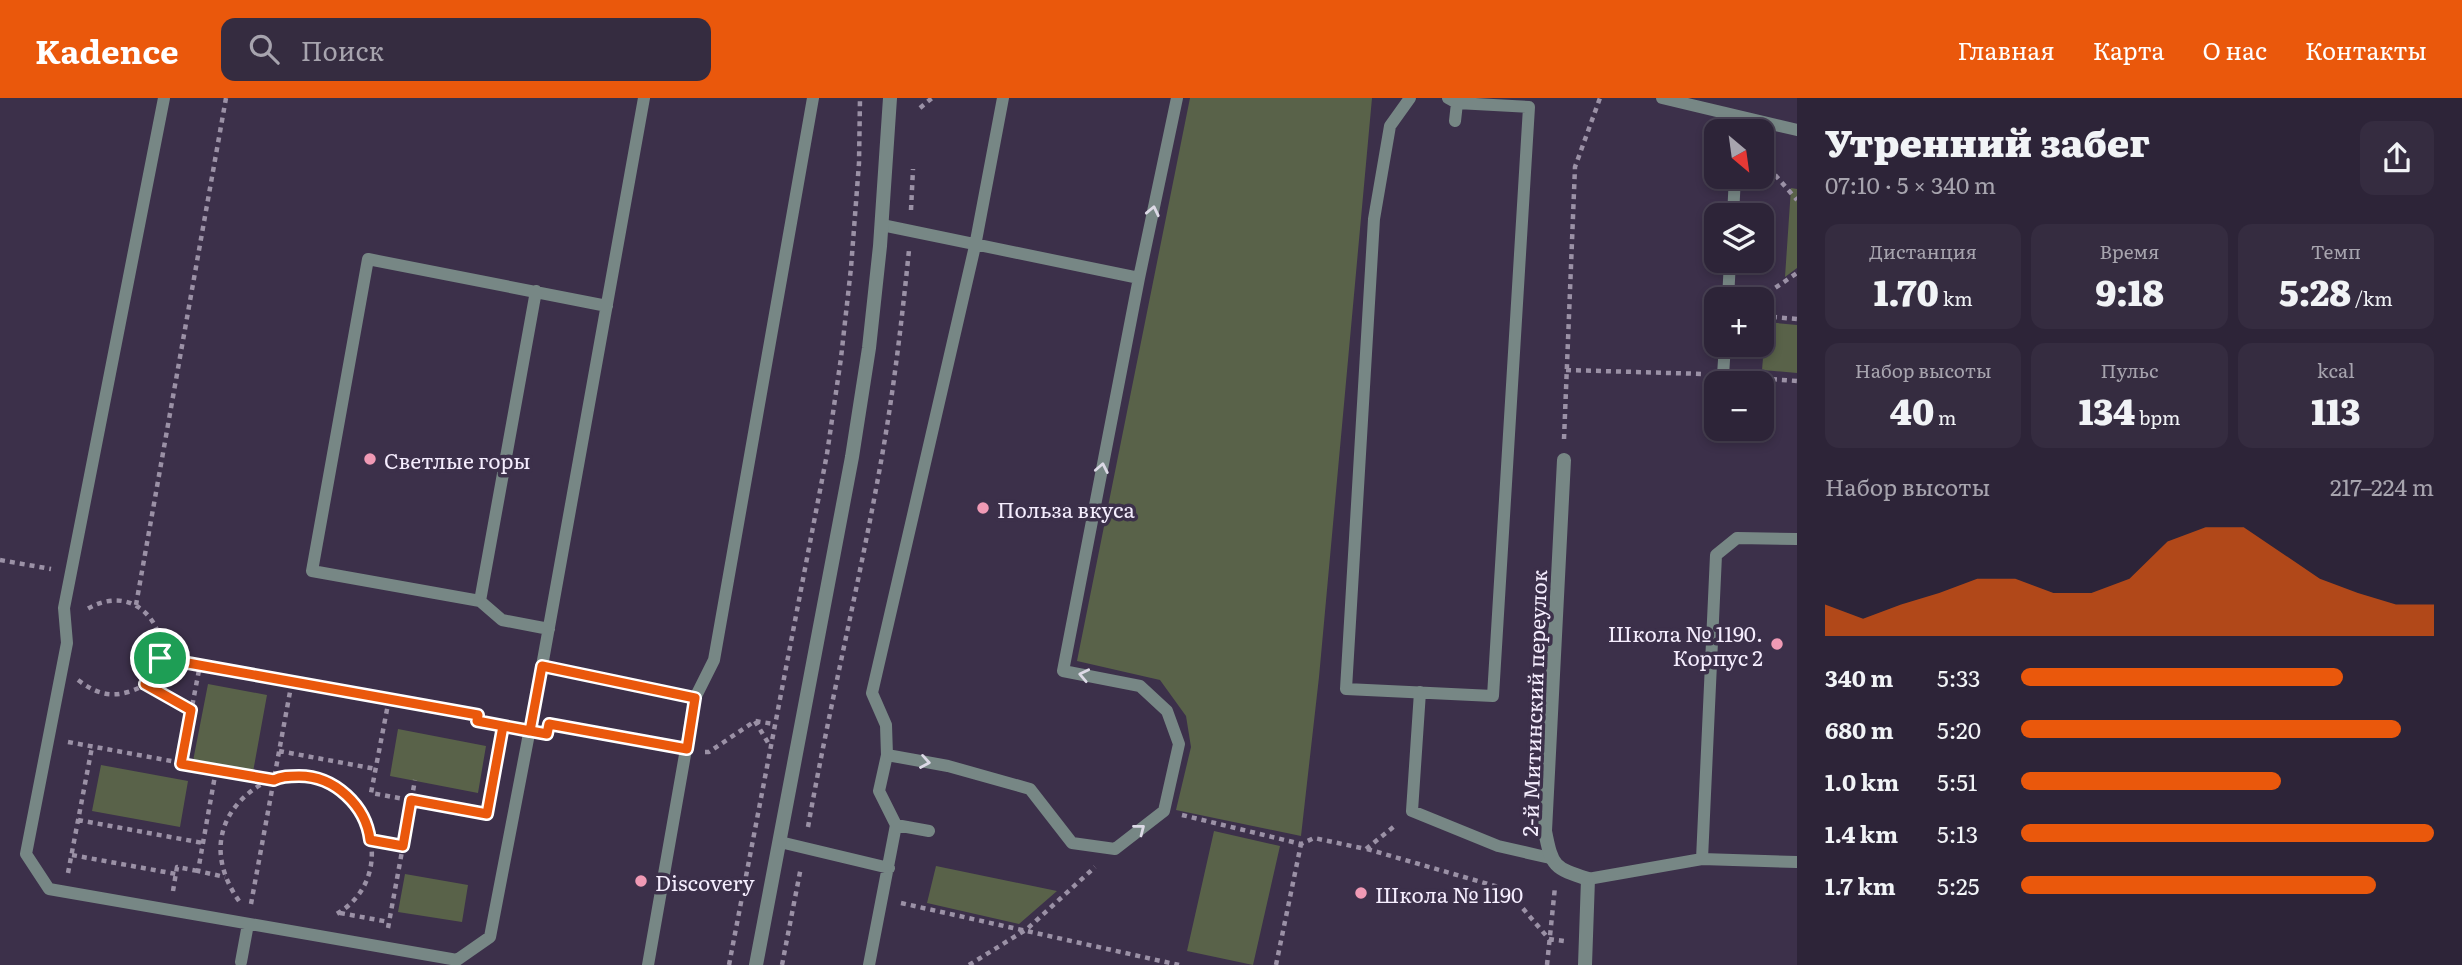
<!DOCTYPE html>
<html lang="ru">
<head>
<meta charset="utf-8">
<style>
	:root { --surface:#2d2438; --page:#352c40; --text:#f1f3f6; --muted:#a7a4ae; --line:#484153; --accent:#ea580c }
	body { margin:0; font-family:Literata,serif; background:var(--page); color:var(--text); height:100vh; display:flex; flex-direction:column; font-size:26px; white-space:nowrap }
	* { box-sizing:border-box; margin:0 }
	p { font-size:23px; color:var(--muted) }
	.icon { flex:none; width:38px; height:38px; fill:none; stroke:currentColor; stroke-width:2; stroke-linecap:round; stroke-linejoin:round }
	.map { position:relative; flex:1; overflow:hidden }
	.panel { display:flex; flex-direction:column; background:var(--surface); width:665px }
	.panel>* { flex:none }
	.needle { width:46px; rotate:151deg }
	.buttons { position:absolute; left:1704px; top:21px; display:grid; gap:14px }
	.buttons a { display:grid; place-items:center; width:70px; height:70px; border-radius:14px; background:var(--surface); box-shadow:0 4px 10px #0003,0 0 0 2px var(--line); font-size:35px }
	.pin { position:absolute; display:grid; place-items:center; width:60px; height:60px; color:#fff; margin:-30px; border:4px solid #fff; border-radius:50%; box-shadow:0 2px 7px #0007 }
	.round { display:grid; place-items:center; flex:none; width:74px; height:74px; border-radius:14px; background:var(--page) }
	.head { display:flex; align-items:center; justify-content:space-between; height:119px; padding:0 28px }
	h1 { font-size:38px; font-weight:800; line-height:52px }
	.figures { display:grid; grid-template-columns:repeat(3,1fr); gap:10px; height:119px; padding:7px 28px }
	.figures div { display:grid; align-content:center; border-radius:14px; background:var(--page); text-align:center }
	.figures b { font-size:35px; font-weight:800 }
	.figures small { font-size:19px; font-weight:400 }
	.figures p { font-size:19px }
	.chart { height:196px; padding:14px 28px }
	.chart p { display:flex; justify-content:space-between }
	.chart svg { width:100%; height:126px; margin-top:7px; fill:var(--accent); opacity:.7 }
	ul { padding:0 28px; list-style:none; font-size:23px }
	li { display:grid; grid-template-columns:112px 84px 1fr; align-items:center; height:52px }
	li i { height:18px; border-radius:9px; background:var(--accent) }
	header { display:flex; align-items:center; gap:42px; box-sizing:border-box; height:98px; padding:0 35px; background:var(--accent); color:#fff }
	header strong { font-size:33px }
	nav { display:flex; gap:38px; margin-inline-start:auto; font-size:24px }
	.search { width:490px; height:63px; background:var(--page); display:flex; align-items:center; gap:18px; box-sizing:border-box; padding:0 24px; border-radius:14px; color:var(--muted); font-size:26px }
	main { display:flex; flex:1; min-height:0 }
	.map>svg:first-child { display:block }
	.green { fill:#596249 }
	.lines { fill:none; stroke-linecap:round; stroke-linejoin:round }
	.path { stroke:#9b91a6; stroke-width:4.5; stroke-dasharray:5 5; stroke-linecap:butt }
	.service { stroke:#778785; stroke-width:12 }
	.minor { stroke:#778785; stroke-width:14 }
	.oneway { stroke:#dcd9e6 }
	.route-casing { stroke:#fff; stroke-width:14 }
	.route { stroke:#ea580c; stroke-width:9 }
	.poi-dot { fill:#f09ab5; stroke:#3c304a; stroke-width:2.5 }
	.labels { text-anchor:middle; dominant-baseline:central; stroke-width:7; stroke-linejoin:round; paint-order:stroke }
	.poi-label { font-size:21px; fill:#f5edfe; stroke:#3c304a; text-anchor:start }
	.street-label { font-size:21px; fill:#f5edfe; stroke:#3c304a }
</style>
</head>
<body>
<header>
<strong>Kadence</strong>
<div class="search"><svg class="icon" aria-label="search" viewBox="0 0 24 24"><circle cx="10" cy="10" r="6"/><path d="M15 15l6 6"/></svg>Поиск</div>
<nav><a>Главная</a><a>Карта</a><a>О нас</a><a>Контакты</a></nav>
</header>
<main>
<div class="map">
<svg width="1797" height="867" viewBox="0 0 1797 867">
	<rect width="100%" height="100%" fill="#3c304a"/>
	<path class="green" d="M1190,0H1372L1319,579L1301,738L1176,712L1191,649L1186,618L1160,582L1077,563Z
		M1791,90L1797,91V170L1785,179Z
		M1766,224L1797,227V275L1762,272Z
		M208,586L267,597L253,674L193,663Z
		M398,631L486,648L478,695L390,678Z
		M101,667L188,683L180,729L92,713Z
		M1214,733L1280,748L1253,867L1187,853Z
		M936,768L1057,793L1019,826L927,805Z
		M405,776L468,787L462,824L398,814Z"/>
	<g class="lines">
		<path class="path" d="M920,10L932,0
			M1762,62L1797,102
			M911,112L913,71
			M1759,201L1797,175
			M1762,218L1797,221
			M1566,272L1705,276
			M1742,279L1797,283
			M1564,341L1575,69L1600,0
			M0,462L51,471
			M136,507L226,0
			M160,560L479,617L477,623L512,630
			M78,582C94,594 108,600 128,594C194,576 152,469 84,513
			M145,586L191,612
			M389,601L371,695L487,716L503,628
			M755,623L770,648
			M550,626L669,647
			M68,644L269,681
			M279,653L376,671
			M705,654H709L755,623L774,626
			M181,666L200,567
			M216,672L198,773L225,779
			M274,680C365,661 409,778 333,818
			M1182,717L1301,746L1314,740L1366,751L1397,726
			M78,722L203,745
			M808,729C830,605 860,483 882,358C894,290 902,221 909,152
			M370,742L403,748
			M1367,751L1502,790L1514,800L1549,841L1564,843
			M72,757L176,776
			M68,775L92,649
			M173,793L177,769L198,773
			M239,803C206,756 218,708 269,682
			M901,805L1179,867
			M251,806L292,583
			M340,815L389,824
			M388,830L415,682
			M729,867L827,356L841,260L851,170L859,65L860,0
			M782,867L801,769
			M969,867L1027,831L1095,769
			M1276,867L1301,746
			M1547,867L1555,789"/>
		<path class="service" d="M164,0L64,510L67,545L26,756L49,791L457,862L490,839L542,568L644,0
			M1003,0L975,148L872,595L886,627L887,657L948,668L1030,691L1072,745L1115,751L1164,713L1179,646L1167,613L1140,588L1063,573L1139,180L1177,0
			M1410,0L1390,28L1374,121L1346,591L1493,598L1529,9L1457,5L1448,0
			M1662,0L1797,32
			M1455,23L1457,5
			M1733,117L1735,79
			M882,127L1139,180
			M536,193L480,503L502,522L549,531
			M1728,201L1730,163
			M1723,277L1725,247
			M480,503L312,473L368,161L607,208
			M542,568L695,600L714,562L813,0
			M1420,594L1412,713L1498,748L1550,760
			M896,727L929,733
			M780,744L889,770
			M1702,761L1797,764
			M1588,781L1702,761L1716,457L1737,440L1797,441
			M241,864L248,826
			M648,867L695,600
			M869,867L896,727L879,693L887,657"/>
		<path class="minor" d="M1564,362L1545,733C1552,769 1554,770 1588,781L1585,867
			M756,867L852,359L869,250L880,148L890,0"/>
	</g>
	<defs><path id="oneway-chevron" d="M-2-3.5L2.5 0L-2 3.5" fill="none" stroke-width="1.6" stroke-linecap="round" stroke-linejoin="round" transform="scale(1.75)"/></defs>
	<g class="oneway">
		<use href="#oneway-chevron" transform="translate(1153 113) rotate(-78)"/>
		<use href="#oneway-chevron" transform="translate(1102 370) rotate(-79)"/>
		<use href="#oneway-chevron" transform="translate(1084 577) rotate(-168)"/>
		<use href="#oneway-chevron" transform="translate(925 664) rotate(10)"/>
		<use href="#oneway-chevron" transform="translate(1140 731) rotate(-38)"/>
	</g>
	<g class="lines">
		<defs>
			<path id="route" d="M160,560L155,574L145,586L191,612L181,666L274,682C281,678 290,678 299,678C335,678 366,708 370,742L403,748L411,702L487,716L503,628L547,636L549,626L687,651L695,600L542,568L530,633L477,623L478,617L160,560"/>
		</defs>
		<use href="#route" class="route-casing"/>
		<use href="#route" class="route"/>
	</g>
	<g class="poi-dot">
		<circle cx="370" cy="361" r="7"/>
		<circle cx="983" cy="410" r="7"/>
		<circle cx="1777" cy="546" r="7"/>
		<circle cx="641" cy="783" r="7"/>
		<circle cx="1361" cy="795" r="7"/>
	</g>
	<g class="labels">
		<g class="poi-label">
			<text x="384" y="361">Светлые горы</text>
			<text x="997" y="410">Польза вкуса</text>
			<text x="1763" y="534" text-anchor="end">Школа № 1190.<tspan x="1763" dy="24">Корпус 2</tspan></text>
			<text x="655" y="783">Discovery</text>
			<text x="1375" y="795">Школа № 1190</text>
		</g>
		<g class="street-label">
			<text transform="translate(1533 605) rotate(-88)">2-й Митинский переулок</text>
		</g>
	</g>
</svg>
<div class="buttons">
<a><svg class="needle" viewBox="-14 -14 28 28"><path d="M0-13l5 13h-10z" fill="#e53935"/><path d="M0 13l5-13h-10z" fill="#a7a4ae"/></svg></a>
<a><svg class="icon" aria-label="layers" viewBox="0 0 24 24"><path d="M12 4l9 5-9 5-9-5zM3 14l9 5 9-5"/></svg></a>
<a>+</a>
<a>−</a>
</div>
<div class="pin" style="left:160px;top:560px;background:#1e9e55"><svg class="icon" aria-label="arrive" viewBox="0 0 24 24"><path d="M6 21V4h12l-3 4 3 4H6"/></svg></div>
</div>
<section class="panel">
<div class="head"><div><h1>Утренний забег</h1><p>07:10 · 5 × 340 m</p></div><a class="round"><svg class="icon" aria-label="share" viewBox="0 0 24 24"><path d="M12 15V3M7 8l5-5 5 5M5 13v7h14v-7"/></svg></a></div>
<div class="figures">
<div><p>Дистанция</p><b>1.70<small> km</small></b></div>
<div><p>Время</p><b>9:18</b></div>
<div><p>Темп</p><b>5:28<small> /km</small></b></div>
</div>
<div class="figures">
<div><p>Набор высоты</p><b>40<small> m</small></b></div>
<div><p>Пульс</p><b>134<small> bpm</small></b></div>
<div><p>kcal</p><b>113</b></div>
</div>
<div class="chart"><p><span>Набор высоты</span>217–224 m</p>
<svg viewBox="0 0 160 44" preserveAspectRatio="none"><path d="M0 44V33L10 38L20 33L30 29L40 24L50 24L60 29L70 29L80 24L90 11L100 6L110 6L120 15L130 24L140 29L150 33L160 33V44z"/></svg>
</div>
<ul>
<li><b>340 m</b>5:33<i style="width:78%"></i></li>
<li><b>680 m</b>5:20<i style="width:92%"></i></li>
<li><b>1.0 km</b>5:51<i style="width:63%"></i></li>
<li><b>1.4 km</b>5:13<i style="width:100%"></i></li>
<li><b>1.7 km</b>5:25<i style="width:86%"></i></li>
</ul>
</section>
</main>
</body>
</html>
